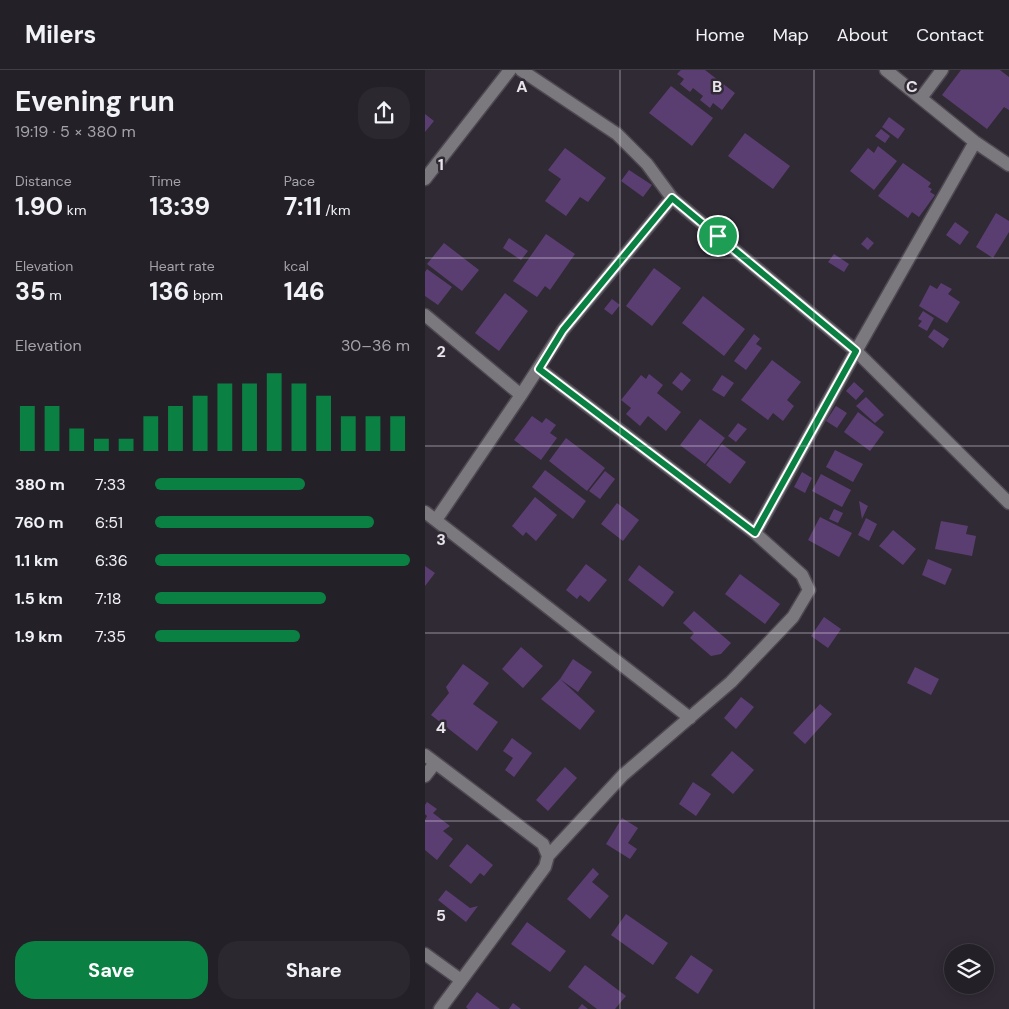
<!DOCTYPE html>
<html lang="en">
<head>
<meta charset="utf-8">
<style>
	:root { --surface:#242028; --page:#2c2830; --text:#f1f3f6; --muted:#a3a3a8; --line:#413e45; --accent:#0b8043 }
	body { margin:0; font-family:"DM Sans",sans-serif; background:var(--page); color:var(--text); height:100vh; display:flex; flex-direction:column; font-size:19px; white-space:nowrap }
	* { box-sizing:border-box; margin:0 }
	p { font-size:16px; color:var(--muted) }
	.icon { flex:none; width:28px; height:28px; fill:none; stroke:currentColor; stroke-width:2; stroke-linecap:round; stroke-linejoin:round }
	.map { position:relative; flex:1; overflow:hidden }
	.panel { display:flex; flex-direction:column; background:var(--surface); width:425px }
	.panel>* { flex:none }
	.buttons { position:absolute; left:519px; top:874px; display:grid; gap:10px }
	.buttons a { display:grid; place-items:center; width:50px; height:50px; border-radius:50%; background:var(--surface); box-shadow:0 2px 12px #0003,0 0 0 1px var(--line); font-size:25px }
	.pin { position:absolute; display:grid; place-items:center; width:42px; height:42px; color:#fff; margin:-21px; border:2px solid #fff; border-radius:50%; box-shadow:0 1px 5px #0007 }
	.round { display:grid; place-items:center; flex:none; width:52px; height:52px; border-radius:20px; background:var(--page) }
	.summary { display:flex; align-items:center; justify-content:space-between; height:85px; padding:0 15px }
	h1 { font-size:28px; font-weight:700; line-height:38px }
	.figures { display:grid; grid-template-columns:repeat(3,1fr); gap:8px; height:85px; padding:5px 15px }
	.figures div { display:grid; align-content:center }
	.figures b { font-size:25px; font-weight:700 }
	.figures small { font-size:14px; font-weight:400 }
	.figures p { font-size:14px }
	.chart { height:140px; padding:10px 15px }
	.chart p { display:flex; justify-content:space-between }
	.chart svg { width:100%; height:90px; margin-top:5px; stroke:var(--accent); stroke-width:6 }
	.cta { display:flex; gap:10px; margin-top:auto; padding:10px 15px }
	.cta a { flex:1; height:58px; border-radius:20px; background:var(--accent); color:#fff; font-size:20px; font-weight:700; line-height:58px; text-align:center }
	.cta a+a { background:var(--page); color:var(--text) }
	ul { padding:0 15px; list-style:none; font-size:16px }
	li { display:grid; grid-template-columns:80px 60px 1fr; align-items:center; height:38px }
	li i { height:12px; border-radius:6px; background:var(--accent) }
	header { display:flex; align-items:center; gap:30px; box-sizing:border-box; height:70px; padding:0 25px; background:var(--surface); border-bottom:1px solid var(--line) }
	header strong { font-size:24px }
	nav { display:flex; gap:28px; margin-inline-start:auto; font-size:18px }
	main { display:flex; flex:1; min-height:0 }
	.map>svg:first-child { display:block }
	.building { fill:#5b3e71 }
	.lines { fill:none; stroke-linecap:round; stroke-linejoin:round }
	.minor-casing { stroke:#4d4852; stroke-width:15 }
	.minor { stroke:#7c797e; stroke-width:12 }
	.route-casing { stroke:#fff; stroke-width:10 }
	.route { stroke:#0b8043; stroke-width:6 }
	.grid { fill:none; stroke:#e8e4eb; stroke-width:1; stroke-opacity:0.55 }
	.grid-label { font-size:16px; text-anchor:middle; font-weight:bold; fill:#e8e4eb; stroke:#302a35; stroke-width:5; stroke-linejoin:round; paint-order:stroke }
</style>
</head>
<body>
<header>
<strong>Milers</strong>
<nav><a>Home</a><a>Map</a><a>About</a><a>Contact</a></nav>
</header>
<main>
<section class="panel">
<div class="summary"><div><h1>Evening run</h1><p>19:19 · 5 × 380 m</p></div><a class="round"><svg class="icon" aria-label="share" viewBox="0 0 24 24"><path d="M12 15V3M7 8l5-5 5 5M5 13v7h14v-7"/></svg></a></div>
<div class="figures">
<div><p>Distance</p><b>1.90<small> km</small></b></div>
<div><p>Time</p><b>13:39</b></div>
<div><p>Pace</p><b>7:11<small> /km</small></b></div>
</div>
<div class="figures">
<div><p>Elevation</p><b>35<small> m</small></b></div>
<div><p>Heart rate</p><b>136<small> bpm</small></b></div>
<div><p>kcal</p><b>146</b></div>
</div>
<div class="chart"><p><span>Elevation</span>30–36 m</p>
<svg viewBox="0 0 160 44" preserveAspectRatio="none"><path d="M5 44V22M15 44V22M25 44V33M35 44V38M45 44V38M55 44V27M65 44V22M75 44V17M85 44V11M95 44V11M105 44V6M115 44V11M125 44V17M135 44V27M145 44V27M155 44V27"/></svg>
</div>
<ul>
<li><b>380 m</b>7:33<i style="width:59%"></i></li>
<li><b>760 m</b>6:51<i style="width:86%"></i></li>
<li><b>1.1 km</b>6:36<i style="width:100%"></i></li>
<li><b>1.5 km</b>7:18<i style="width:67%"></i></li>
<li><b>1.9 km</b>7:35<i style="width:57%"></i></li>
</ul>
<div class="cta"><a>Save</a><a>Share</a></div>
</section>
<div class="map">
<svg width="584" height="939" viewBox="0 0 584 939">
	<rect width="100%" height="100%" fill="#302a35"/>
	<path class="building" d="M256,0H280L310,23L297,40L288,33L285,38L275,30L278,26L268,18L265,22L255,14L259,9L252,4Z
		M536,0H575L584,7V40L579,37L562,59L517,25Z
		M246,16L288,48L267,76L224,43Z
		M0,44L9,51L0,62Z
		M464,47L480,59L473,69L457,57Z
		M456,59L465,66L460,73L450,66Z
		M320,63L365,96L348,119L303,86Z
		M453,76L472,91L449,120L425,101L443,78L449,83Z
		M140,78L181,108L163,132L155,127L141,146L120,131L136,109L123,100Z
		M478,93L506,113L503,117L507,119L505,122L510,125L494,147L487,142L483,148L453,126Z
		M204,100L227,115L218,127L196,111Z
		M571,143L584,151V162L568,188L551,177Z
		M530,152L544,162L535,175L521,165Z
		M121,164L150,184L125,220L120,216L112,227L88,211Z
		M442,167L449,173L443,180L436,174Z
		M84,168L103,181L96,190L78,178Z
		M19,173L54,200L37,221L2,194Z
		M409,184L424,194L419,202L403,192Z
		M229,198L256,218L227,256L201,236Z
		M2,199L27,217L13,235L0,226V202Z
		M516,213L527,219L523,224L535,232L522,253L494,236L505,215L512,219Z
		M80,223L103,241L74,281L50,263Z
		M278,226L320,259L299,286L257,253Z
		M187,229L195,235L187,245L179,239Z
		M498,241L509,248L502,261L493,256L497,251L493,249Z
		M509,259L524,269L518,278L503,267Z
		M329,264L335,269L331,274L337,278L321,300L309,291Z
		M347,290L376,312L362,330L369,336L358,351L348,343L343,350L316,330Z
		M256,302L266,310L257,321L247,313Z
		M224,304L238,315L232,323L256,342L241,361L223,346L215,356L201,344L206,338L196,330L216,305L221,309Z
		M297,305L309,313L299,327L287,320Z
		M429,312L439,321L431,330L421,321Z
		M441,327L459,345L450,353L431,336Z
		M411,336L422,343L412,358L401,351Z
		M433,342L459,362L445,381L419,362Z
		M107,346L117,353L121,348L131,355L125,363L132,368L116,390L89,370Z
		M275,349L300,368L280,394L255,375Z
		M313,353L322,359L311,372L303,366Z
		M141,368L180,398L162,421L124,391Z
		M297,374L321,392L305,414L281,395Z
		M410,380L438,394L428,412L401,397Z
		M120,400L161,431L148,449L107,417Z
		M180,401L190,409L175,429L164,421Z
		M377,402L387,408L380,423L369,417Z
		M396,404L426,420L417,437L387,421Z
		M110,427L132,445L111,471L101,462L98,466L87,456Z
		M434,431L443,436L437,449Z
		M192,433L214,450L198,471L176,454Z
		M409,439L418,443L413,453L404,449Z
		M395,447L427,463L414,487L383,470Z
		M441,448L452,454L444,471L433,465Z
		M516,451L543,456L541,464L551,466L547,486L510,479Z
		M468,460L491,479L478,495L454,476Z
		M503,489L527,499L520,515L497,505Z
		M161,494L182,510L164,532L155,525L152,529L141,520Z
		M214,495L249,522L238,537L203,510Z
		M0,496L10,503L0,516Z
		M315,504L355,534L340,554L300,524Z
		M269,541L306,573L296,584L286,586L265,568L269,563L258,553Z
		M399,547L416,559L403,578L386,566Z
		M96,577L118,596L98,618L77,599Z
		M148,589L167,602L153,622L135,609L170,641L155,660L116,629L135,609Z
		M38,594L64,613L48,634L73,652L52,681L6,645L24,623L21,617Z
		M490,597L514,609L506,625L482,613Z
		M316,627L329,637L311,659L299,648Z
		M395,634L407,644L380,674L368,663Z
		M87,668L107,683L89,707L80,700L88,688L78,681Z
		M307,681L329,700L308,724L286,705Z
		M140,697L152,708L123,741L111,730Z
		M268,712L286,724L271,746L254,734Z
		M2,732L12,739L8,743L25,756L18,761L28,769L12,790L0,780V750L2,746L0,744V735Z
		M197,748L213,758L203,773L212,779L205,789L181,774Z
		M42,774L68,795L59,806L55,803L46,814L24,796Z
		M168,798L174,804L167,812L184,826L165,849L142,829Z
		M21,820L45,838L53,836L41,852L13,830Z
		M201,844L243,873L228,895L186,865Z
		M102,852L141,881L125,902L86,874Z
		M266,885L288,900L273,924L250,908Z
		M160,895L201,926L190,939H172L143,917Z
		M52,922L75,939H43L41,937Z
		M88,933L96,939H84Z
		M157,934L163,939H153Z"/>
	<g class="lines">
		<defs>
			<path id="minor" d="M96,0L192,64L222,94L247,128L431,281L584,433
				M461,0L550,72L584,95
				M496,28L517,0
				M0,109L85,0
				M0,245L96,325
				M114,299L330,463L377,505L384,520L368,547L306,612L198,705L123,786
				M0,442L265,648
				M11,450L96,325L138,260L247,128
				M330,463L431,281L550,72
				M0,685L118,774L123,786L120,797L15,939
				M0,706L10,693
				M0,884L36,910"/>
		</defs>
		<use href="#minor" class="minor-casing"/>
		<use href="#minor" class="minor"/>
	</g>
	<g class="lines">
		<defs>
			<path id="route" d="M247,128L431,281L330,463L114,299L138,260Z"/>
		</defs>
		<use href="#route" class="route-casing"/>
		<use href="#route" class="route"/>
	</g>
	<path class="grid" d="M195,0V939M389,0V939M0,188H584M0,376H584M0,563H584M0,751H584"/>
	<g class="grid-label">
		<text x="97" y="22">A</text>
		<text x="292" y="22">B</text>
		<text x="487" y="22">C</text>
		<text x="16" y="100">1</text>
		<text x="16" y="287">2</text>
		<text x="16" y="475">3</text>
		<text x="16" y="663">4</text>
		<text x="16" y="851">5</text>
	</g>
</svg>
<div class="buttons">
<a><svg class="icon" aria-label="layers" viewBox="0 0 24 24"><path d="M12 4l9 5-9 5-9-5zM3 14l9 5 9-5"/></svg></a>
</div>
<div class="pin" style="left:293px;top:166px;background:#1e9e55"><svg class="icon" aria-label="arrive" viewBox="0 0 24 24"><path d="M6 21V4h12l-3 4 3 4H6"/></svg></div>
</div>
</main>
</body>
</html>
